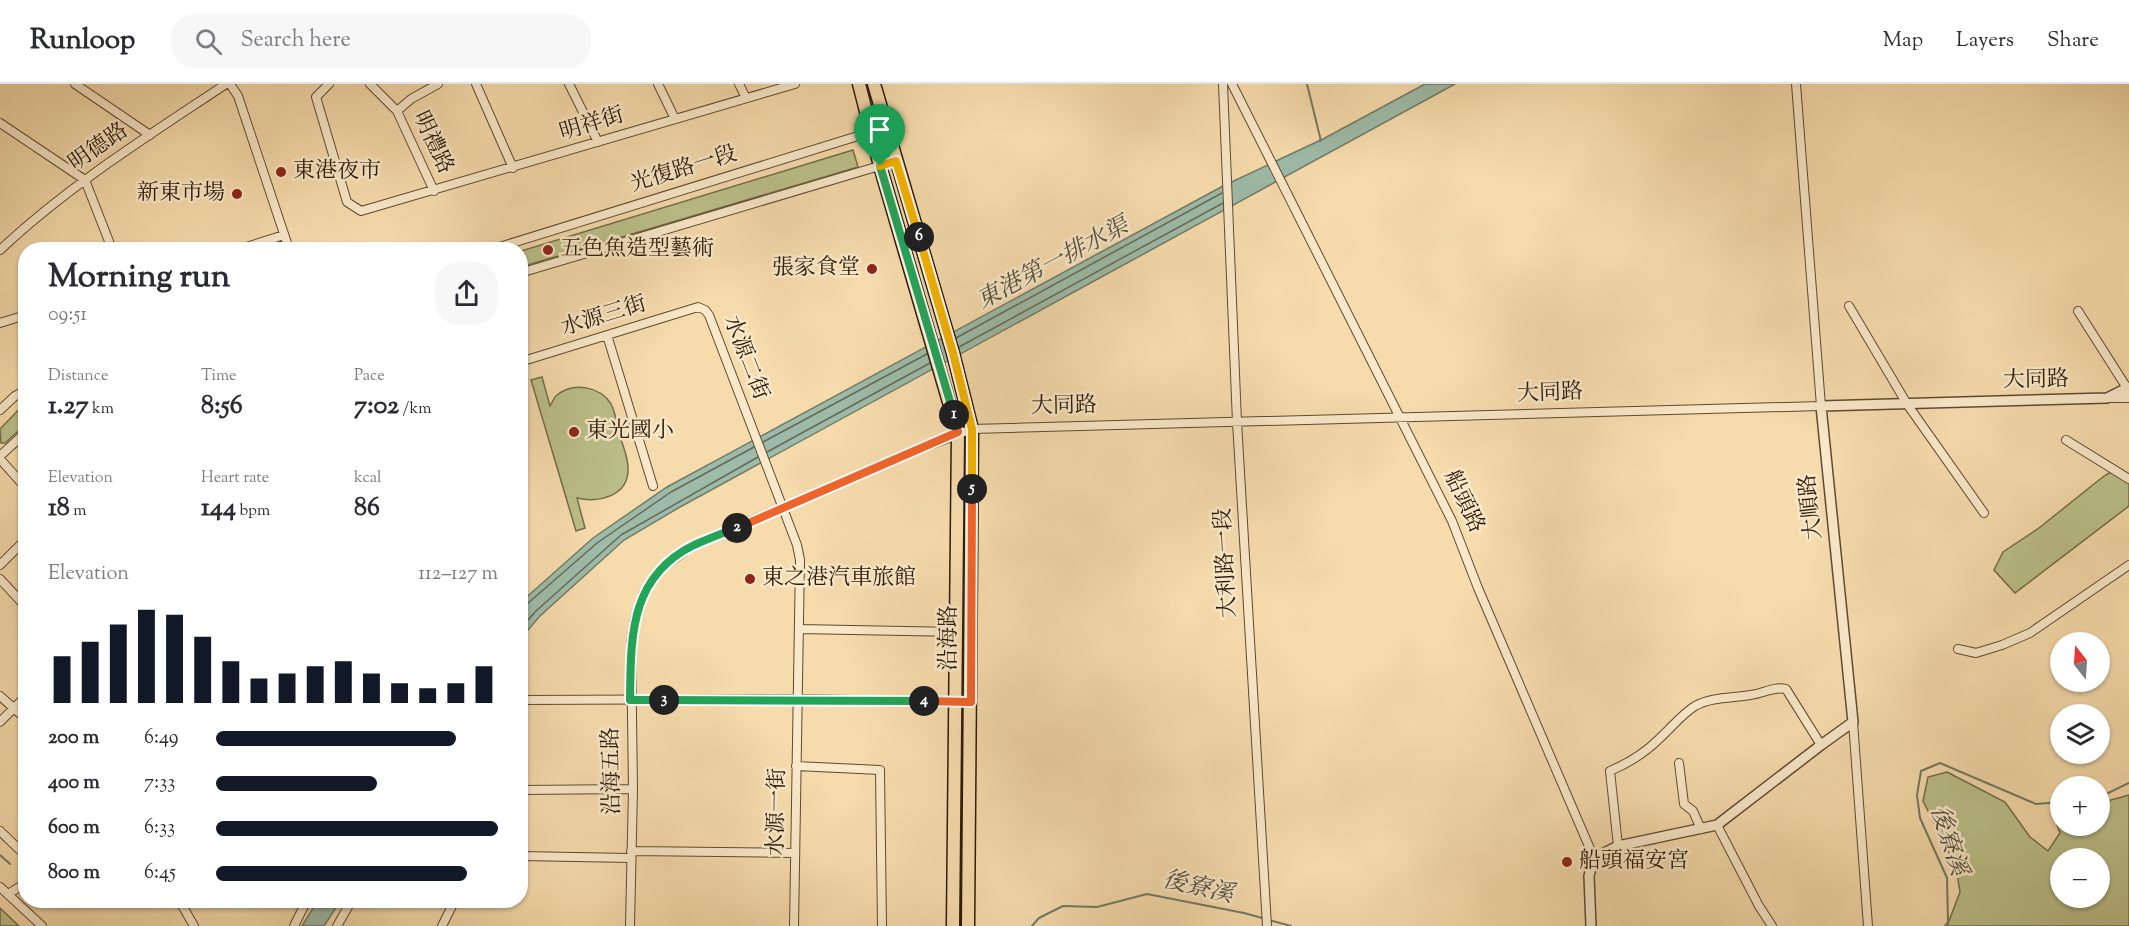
<!DOCTYPE html>
<html lang="en">
<head>
<meta charset="utf-8">
<style>
	:root { --surface:#fff; --page:#f7f7f7; --text:#2b2b33; --muted:#7c7c81; --line:#e1e1e2; --accent:#111827 }
	body { margin:0; font-family:"Sorts Mill Goudy","Noto Serif TC",serif; background:var(--page); color:var(--text); height:100vh; display:flex; flex-direction:column; font-size:22px; white-space:nowrap }
	* { box-sizing:border-box; margin:0 }
	p { font-size:20px; color:var(--muted) }
	.icon { flex:none; width:33px; height:33px; fill:none; stroke:currentColor; stroke-width:2; stroke-linecap:round; stroke-linejoin:round }
	.map { position:relative; flex:1; overflow:hidden }
	.details { position:absolute; left:18px; top:158px; width:510px; height:666px; display:flex; flex-direction:column; background:var(--surface); border-radius:24px; box-shadow:0 2px 4px #0004 }
	.details>* { flex:none }
	.needle { width:39px; rotate:343deg }
	.controls { position:absolute; left:2050px; top:548px; display:grid; gap:12px }
	.controls a { display:grid; place-items:center; width:60px; height:60px; border-radius:50%; background:var(--surface); box-shadow:0 2px 4px #0004; font-size:30px }
	.pin { position:absolute; display:grid; place-items:center; width:51px; height:51px; color:#fff; margin:-62px -26px; border-radius:50% 50% 50% 0; rotate:-45deg; box-shadow:0 0 6px #0007 }
	.pin .icon { rotate:45deg }
	.km { position:absolute; width:30px; height:30px; margin:-15px; border-radius:50%; background:#222; color:#fff; font-size:16px; line-height:30px; text-align:center }
	.round { display:grid; place-items:center; flex:none; width:63px; height:63px; border-radius:24px; background:var(--page) }
	.head { display:flex; align-items:center; justify-content:space-between; height:102px; padding:0 30px }
	h1 { font-size:33px; font-weight:700; line-height:45px }
	.stats { display:grid; grid-template-columns:repeat(3,1fr); gap:9px; height:102px; padding:6px 30px }
	.stats div { display:grid; align-content:center }
	.stats b { font-size:26px; font-weight:700 }
	.stats small { font-size:16px; font-weight:400 }
	.stats p { font-size:16px }
	.chart { height:168px; padding:12px 30px }
	.chart p { display:flex; justify-content:space-between }
	.chart svg { width:100%; height:108px; margin-top:6px; stroke:var(--accent); stroke-width:6 }
	ul { padding:0 30px; list-style:none; font-size:20px }
	li { display:grid; grid-template-columns:96px 72px 1fr; align-items:center; height:45px }
	li i { height:15px; border-radius:8px; background:var(--accent) }
	header { display:flex; align-items:center; gap:36px; box-sizing:border-box; height:84px; padding:0 30px; background:var(--surface); border-bottom:2px solid var(--line) }
	header strong { font-size:28px }
	nav { display:flex; gap:33px; margin-inline-start:auto; font-size:21px }
	.search { width:420px; height:54px; background:var(--page); display:flex; align-items:center; gap:15px; box-sizing:border-box; padding:0 21px; border-radius:24px; color:var(--muted); font-size:22px }
	.map>svg:first-child { display:block }
	.green { fill:#bbc08a; stroke:#746d49; stroke-width:1.5; fill-rule:evenodd }
	.water { fill:#9dbba8; stroke:#707b68; stroke-width:1.5 }
	.lines { fill:none; stroke-linecap:round; stroke-linejoin:round }
	.shore { stroke:#646a58; stroke-width:1.5 }
	.stream { stroke:#707b68; stroke-width:2 }
	.minor-casing { stroke:#5e4a31; stroke-width:10 }
	.tertiary-casing { stroke:#5e4a31; stroke-width:12 }
	.primary-casing { stroke:#2c1a08; stroke-width:15 }
	.minor { stroke:#f9e8c9; stroke-width:8 }
	.tertiary { stroke:#f9e8c9; stroke-width:9 }
	.primary { stroke:#f6dbac; stroke-width:12 }
	.split-1-casing { stroke:#fff; stroke-width:12 }
	.split-2-casing { stroke:#fff; stroke-width:12 }
	.split-3-casing { stroke:#fff; stroke-width:12 }
	.split-4-casing { stroke:#fff; stroke-width:12 }
	.split-5-casing { stroke:#fff; stroke-width:12 }
	.split-6-casing { stroke:#fff; stroke-width:12 }
	.split-7-casing { stroke:#fff; stroke-width:12 }
	.split-1 { stroke:#22a559; stroke-width:8 }
	.split-2 { stroke:#f0652b; stroke-width:8 }
	.split-3 { stroke:#22a559; stroke-width:8 }
	.split-4 { stroke:#22a559; stroke-width:8 }
	.split-5 { stroke:#f0652b; stroke-width:8 }
	.split-6 { stroke:#f5b400; stroke-width:8 }
	.split-7 { stroke:#f5b400; stroke-width:8 }
	.poi-dot { fill:#8f2418; stroke:#f9e8c9; stroke-width:2 }
	.labels { text-anchor:middle; dominant-baseline:central; stroke-width:5; stroke-linejoin:round; paint-order:stroke }
	.street-label { font-size:22px; fill:#2c1a08; stroke:#f9e8c9 }
	.poi-label { font-size:22px; fill:#2c1a08; stroke:#f9e8c9; text-anchor:start }
	.water-label { font-size:24px; font-style:italic; fill:#545240; stroke:#f9e8c9 }
</style>
</head>
<body>
<header>
<strong>Runloop</strong>
<div class="search"><svg class="icon" aria-label="search" viewBox="0 0 24 24"><circle cx="10" cy="10" r="6"/><path d="M15 15l6 6"/></svg>Search here</div>
<nav><a>Map</a><a>Layers</a><a>Share</a></nav>
</header>
<div class="map">
<svg width="2129" height="842" viewBox="0 0 2129 842">
	<rect width="100%" height="100%" fill="#f6dbac"/>
	<filter id="stains"><feTurbulence type="fractalNoise" baseFrequency=".00333" numOctaves="4"/><feColorMatrix values="0 0 0 0 .2 0 0 0 0 .09 0 0 0 0 .02 0 0 0 .5 -.17"/></filter>
	<radialGradient id="worn" r=".72"><stop offset=".6" stop-color="#630" stop-opacity="0"/><stop offset="1" stop-color="#630" stop-opacity=".3"/></radialGradient>
	<path class="green" d="M853,66L858,83L521,183V167Z
		M542,293L550,322C552,319 554,313 557,311C573,298 600,302 611,320C616,329 617,342 620,352C623,362 628,373 628,384C629,412 599,419 577,414L585,444L576,447L531,296Z
		M25,319V341L5,359H1L0,345Z
		M2118,384L2129,391V422L2015,509L1994,486L2003,468L2039,444L2104,392Z
		M1947,688L2005,718L2030,753L2048,767L2060,749L2052,727L2061,726V741H2100V719L2129,711V842H1947L1960,808L1956,783L1923,717L1928,693ZM2061,774H2100V813H2061Z
		M0,824L19,842H0Z"/>
	<path class="water" d="M1425,0H1455L680,423L624,456L540,532L521,554V518L593,454L667,403L1223,102L1323,55Z
		M318,816H341L324,842H302Z"/>
	<g class="lines">
		<path class="shore" d="M956,254L1222,109
			M959,263L1223,119
			M763,358L927,270
			M767,368L930,279
			M520,522L527,520L597,459L671,408L754,363
			M520,545L536,527L621,451L758,373"/>
		<path class="stream" d="M1307,0L1321,57
			M2100,713L2129,699
			M0,771L10,780
			M1032,842L1039,834L1063,822L1097,823L1147,810L1244,829L1291,842
			M1945,842L1948,838L1947,794L1920,734L1917,711L1921,687L1940,679L2036,720L2061,718"/>
		<defs>
			<path id="minor" d="M75,0L150,51
				M230,0L238,12L289,165
				M329,0L316,13L347,118L361,127L795,0
				M370,0L397,27L434,107
				M476,0L513,84
				M569,0L598,58
				M658,0L675,35
				M739,0L746,14
				M1223,0L1237,338L1267,842
				M1232,0L1452,437L1478,504L1594,774
				M397,27L411,15L438,0
				M0,39L85,96L112,165
				M240,165L284,151
				M493,165L887,43
				M0,166C68,102 148,52 226,0
				M520,189L896,77
				M1849,222L1907,320L1984,429
				M2078,227L2127,304L2129,314
				M0,239L26,231
				M607,251L653,402
				M520,278L698,223L705,226L709,231L797,461L800,476L794,842
				M2107,314H2129
				M0,326L15,312L26,306
				M2066,356L2129,395
				M0,372L26,348
				M0,375L26,404
				M0,481L26,455
				M0,495L26,523
				M799,545L958,548
				M1958,565L1976,569L2002,561L2030,549L2129,481
				M0,612L26,635
				M520,616L798,615L971,618
				M0,638L26,612
				M1853,638L1868,842
				M1679,679L1684,720L1693,727L1701,745
				M796,682L880,686L882,842
				M520,706L633,705
				M1717,741L1759,822L1772,842
				M0,747L26,772
				M1618,762L1610,687C1629,679 1646,668 1660,654C1672,643 1681,631 1695,622C1711,613 1732,614 1750,611C1762,610 1774,602 1786,605L1821,661
				M631,767L795,769
				M520,772L631,774
				M0,803L42,842
				M8,810L26,799
				M179,816L194,842
				M294,842L307,816
				M337,842L352,816
				M442,842L455,816
				M630,842L633,705L631,559L635,534L643,510L659,486L692,462L917,366L972,345L1821,322L1796,0"/>
			<path id="tertiary" d="M1591,842L1589,792L1594,774L1618,762L1717,741L1821,661L1853,638L1821,322L2107,314L2129,303"/>
			<path id="primary" d="M859,0L880,82L958,349L953,842
				M874,0L953,269L972,345L968,842"/>
		</defs>
		<use href="#minor" class="minor-casing"/>
		<use href="#tertiary" class="tertiary-casing"/>
		<use href="#primary" class="primary-casing"/>
		<use href="#minor" class="minor"/>
		<use href="#tertiary" class="tertiary"/>
		<use href="#primary" class="primary"/>
	</g>
	<g class="lines">
		<defs>
			<path id="split-1" d="M880,82L954,331"/>
			<path id="split-2" d="M737,444L958,348L954,331"/>
			<path id="split-3" d="M664,616H630C631,553 629,493 694,461C708,455 722,449 737,444"/>
			<path id="split-4" d="M664,616L924,617"/>
			<path id="split-5" d="M924,617L971,618L972,405"/>
			<path id="split-6" d="M919,153L953,269L972,345V405"/>
			<path id="split-7" d="M880,82L896,77L919,153"/>
		</defs>
		<use href="#split-1" class="split-1-casing"/>
		<use href="#split-2" class="split-2-casing"/>
		<use href="#split-3" class="split-3-casing"/>
		<use href="#split-4" class="split-4-casing"/>
		<use href="#split-5" class="split-5-casing"/>
		<use href="#split-6" class="split-6-casing"/>
		<use href="#split-7" class="split-7-casing"/>
		<use href="#split-1" class="split-1"/>
		<use href="#split-2" class="split-2"/>
		<use href="#split-3" class="split-3"/>
		<use href="#split-4" class="split-4"/>
		<use href="#split-5" class="split-5"/>
		<use href="#split-6" class="split-6"/>
		<use href="#split-7" class="split-7"/>
	</g>
	<g class="poi-dot">
		<circle cx="281" cy="88" r="6"/>
		<circle cx="237" cy="110" r="6"/>
		<circle cx="548" cy="166" r="6"/>
		<circle cx="872" cy="185" r="6"/>
		<circle cx="574" cy="348" r="6"/>
		<circle cx="750" cy="495" r="6"/>
		<circle cx="1567" cy="778" r="6"/>
	</g>
	<g class="labels">
		<g class="street-label">
			<text transform="translate(592 41) rotate(-17)">明祥街</text>
			<text transform="translate(432 59) rotate(65)">明禮路</text>
			<text transform="translate(99 64) rotate(-35)">明德路</text>
			<text transform="translate(684 86) rotate(-17)">光復路一段</text>
			<text transform="translate(604 233) rotate(-17)">水源三街</text>
			<text transform="translate(745 274) rotate(69)">水源二街</text>
			<text transform="translate(2036 297) rotate(-1)">大同路</text>
			<text transform="translate(1550 310) rotate(-2)">大同路</text>
			<text transform="translate(1064 323) rotate(-1)">大同路</text>
			<text transform="translate(1463 418) rotate(65)">船頭路</text>
			<text transform="translate(1812 423) rotate(-96)">大順路</text>
			<text transform="translate(1227 479) rotate(-93)">大利路一段</text>
			<text transform="translate(950 554) rotate(-90)">沿海路</text>
			<text transform="translate(613 687) rotate(-91)">沿海五路</text>
			<text transform="translate(778 728) rotate(-89)">水源一街</text>
		</g>
		<g class="poi-label">
			<text x="293" y="88">東港夜市</text>
			<text x="225" y="110" text-anchor="end">新東市場</text>
			<text x="560" y="166">五色魚造型藝術</text>
			<text x="860" y="185" text-anchor="end">張家食堂</text>
			<text x="586" y="348">東光國小</text>
			<text x="762" y="495">東之港汽車旅館</text>
			<text x="1579" y="778">船頭福安宮</text>
		</g>
		<g class="water-label">
			<text transform="translate(1053 180) rotate(-28)">東港第一排水渠</text>
			<text transform="translate(1948 757) rotate(72)">後寮溪</text>
			<text transform="translate(1198 804) rotate(13)">後寮溪</text>
		</g>
	</g>
	<rect width="100%" height="100%" filter="url(#stains)"/>
	<rect width="100%" height="100%" fill="url(#worn)"/>
</svg>
<div class="controls">
<a><svg class="needle" viewBox="-14 -14 28 28"><path d="M0-13l5 13h-10z" fill="#e53935"/><path d="M0 13l5-13h-10z" fill="#7c7c81"/></svg></a>
<a><svg class="icon" aria-label="layers" viewBox="0 0 24 24"><path d="M12 4l9 5-9 5-9-5zM3 14l9 5 9-5"/></svg></a>
<a>+</a>
<a>−</a>
</div>
<div class="pin" style="left:880px;top:82px;background:#1e9e55"><svg class="icon" aria-label="arrive" viewBox="0 0 24 24"><path d="M6 21V4h12l-3 4 3 4H6"/></svg></div>
<b class="km" style="left:954px;top:331px">1</b>
<b class="km" style="left:737px;top:444px">2</b>
<b class="km" style="left:664px;top:616px">3</b>
<b class="km" style="left:924px;top:617px">4</b>
<b class="km" style="left:972px;top:405px">5</b>
<b class="km" style="left:919px;top:153px">6</b>
<section class="details">
<div class="head"><div><h1>Morning run</h1><p>09:51</p></div><a class="round"><svg class="icon" aria-label="share" viewBox="0 0 24 24"><path d="M12 15V3M7 8l5-5 5 5M5 13v7h14v-7"/></svg></a></div>
<div class="stats">
<div><p>Distance</p><b>1.27<small> km</small></b></div>
<div><p>Time</p><b>8:56</b></div>
<div><p>Pace</p><b>7:02<small> /km</small></b></div>
</div>
<div class="stats">
<div><p>Elevation</p><b>18<small> m</small></b></div>
<div><p>Heart rate</p><b>144<small> bpm</small></b></div>
<div><p>kcal</p><b>86</b></div>
</div>
<div class="chart"><p><span>Elevation</span>112–127 m</p>
<svg viewBox="0 0 160 44" preserveAspectRatio="none"><path d="M5 44V25M15 44V19M25 44V12M35 44V6M45 44V8M55 44V17M65 44V27M75 44V34M85 44V32M95 44V29M105 44V27M115 44V32M125 44V36M135 44V38M145 44V36M155 44V29"/></svg>
</div>
<ul>
<li><b>200 m</b>6:49<i style="width:85%"></i></li>
<li><b>400 m</b>7:33<i style="width:57%"></i></li>
<li><b>600 m</b>6:33<i style="width:100%"></i></li>
<li><b>800 m</b>6:45<i style="width:89%"></i></li>
</ul>
</section>
</div>
</body>
</html>
